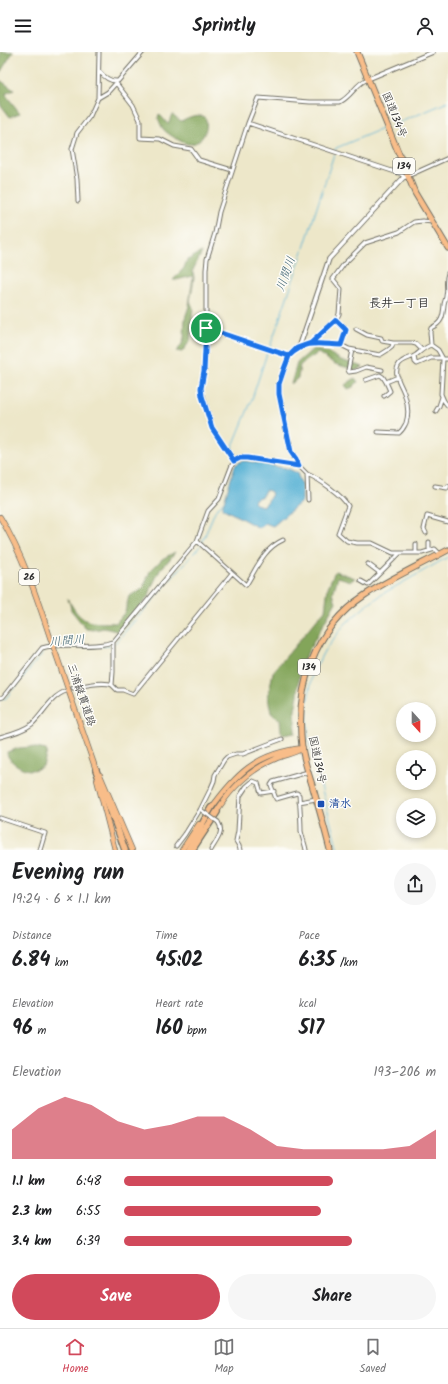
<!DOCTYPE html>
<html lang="en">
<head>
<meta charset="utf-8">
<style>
	:root { --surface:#fff; --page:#f6f6f6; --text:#202124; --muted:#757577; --line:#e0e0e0; --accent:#d1495b }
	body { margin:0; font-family:Kalam,"Klee One",sans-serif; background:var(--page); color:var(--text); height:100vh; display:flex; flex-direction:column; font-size:15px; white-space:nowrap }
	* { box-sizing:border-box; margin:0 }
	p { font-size:13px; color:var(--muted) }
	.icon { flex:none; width:22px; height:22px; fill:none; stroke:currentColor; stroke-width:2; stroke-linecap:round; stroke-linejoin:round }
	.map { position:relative; height:798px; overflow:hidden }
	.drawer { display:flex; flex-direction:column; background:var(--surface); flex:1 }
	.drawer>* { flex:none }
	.needle { width:26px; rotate:159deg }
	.buttons { position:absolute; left:396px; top:650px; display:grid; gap:8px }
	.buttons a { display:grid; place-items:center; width:40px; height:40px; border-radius:50%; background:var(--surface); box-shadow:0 2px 6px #0003; font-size:20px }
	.pin { position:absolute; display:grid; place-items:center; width:34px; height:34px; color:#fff; margin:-17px; border:2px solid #fff; border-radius:50%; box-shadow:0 1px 4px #0007 }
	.round { display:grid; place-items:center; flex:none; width:42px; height:42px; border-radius:21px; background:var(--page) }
	.headline { display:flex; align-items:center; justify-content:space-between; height:68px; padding:0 12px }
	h1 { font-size:22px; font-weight:600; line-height:30px }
	.stats { display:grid; grid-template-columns:repeat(3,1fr); gap:6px; height:68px; padding:4px 12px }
	.stats div { display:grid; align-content:center }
	.stats b { font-size:20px; font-weight:600 }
	.stats small { font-size:11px; font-weight:400 }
	.stats p { font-size:11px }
	.chart { height:112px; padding:8px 12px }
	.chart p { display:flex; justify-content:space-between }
	.chart svg { width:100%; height:72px; margin-top:4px; fill:var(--accent); opacity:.7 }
	.cta { display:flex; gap:8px; margin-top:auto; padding:8px 12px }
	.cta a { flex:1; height:46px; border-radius:24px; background:var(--accent); color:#fff; font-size:16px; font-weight:600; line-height:46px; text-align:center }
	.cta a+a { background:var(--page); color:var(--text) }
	ul { padding:0 12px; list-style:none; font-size:13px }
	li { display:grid; grid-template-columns:64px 48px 1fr; align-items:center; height:30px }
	li i { height:10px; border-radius:5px; background:var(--accent) }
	header { display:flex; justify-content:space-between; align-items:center; height:52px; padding:0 12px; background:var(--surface); font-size:18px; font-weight:600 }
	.menu { display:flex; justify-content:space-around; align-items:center; height:56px; border-top:1px solid var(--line); background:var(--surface); font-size:11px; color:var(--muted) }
	.menu a { display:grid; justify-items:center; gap:2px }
	.menu .active { color:var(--accent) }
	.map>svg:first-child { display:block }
	.forest { fill:#83a55a; stroke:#576842 }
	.water { fill:#56b1d4; stroke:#406e80; fill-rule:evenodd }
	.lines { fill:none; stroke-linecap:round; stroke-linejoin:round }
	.stream { stroke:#56b1d4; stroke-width:1 }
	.minor-casing { stroke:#6f6d62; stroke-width:5 }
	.tertiary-casing { stroke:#6f6d62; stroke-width:5.5 }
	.primary-casing { stroke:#6f6d62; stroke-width:6 }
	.trunk-casing { stroke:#6f6d62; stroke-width:7 }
	.motorway-casing { stroke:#6f6d62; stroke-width:8 }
	.minor { stroke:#fff; stroke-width:3 }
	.tertiary { stroke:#fff; stroke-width:3.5 }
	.primary { stroke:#f8bd89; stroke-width:4.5 }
	.trunk { stroke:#f8bd89; stroke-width:5 }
	.motorway { stroke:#f8bd89; stroke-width:5.5 }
	.minor-bridge-casing { stroke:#6f6d62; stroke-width:5; stroke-linecap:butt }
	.primary-bridge-casing { stroke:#6f6d62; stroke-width:6; stroke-linecap:butt }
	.minor-bridge { stroke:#fff; stroke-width:3 }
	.primary-bridge { stroke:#f8bd89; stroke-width:4.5 }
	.route-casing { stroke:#fff; stroke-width:8 }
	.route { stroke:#1a73e8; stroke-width:5 }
	.transit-dot { fill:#1a4fb4; stroke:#fdfcf7; stroke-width:1.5 }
	.labels { text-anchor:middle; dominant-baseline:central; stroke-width:3; stroke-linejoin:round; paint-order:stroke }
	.shield { fill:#fdfcf7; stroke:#6a6a68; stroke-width:1 }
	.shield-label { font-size:10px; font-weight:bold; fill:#2b2b2b }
	.street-label { font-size:11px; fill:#2b2b2b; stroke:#fdfcf7 }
	.transit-label { font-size:11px; font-weight:bold; fill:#164399; stroke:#fdfcf7; text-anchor:start }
	.water-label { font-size:12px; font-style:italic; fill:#3c616f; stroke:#fdfcf7 }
	.neighbourhood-label { font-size:12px; font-weight:bold; fill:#2b2b2b; stroke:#fdfcf7 }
</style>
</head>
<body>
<header><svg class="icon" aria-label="menu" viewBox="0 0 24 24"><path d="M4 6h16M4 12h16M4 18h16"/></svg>Sprintly<svg class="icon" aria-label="person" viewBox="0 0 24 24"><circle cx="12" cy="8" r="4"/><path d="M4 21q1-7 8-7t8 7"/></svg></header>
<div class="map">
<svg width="448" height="798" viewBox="0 0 448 798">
	<rect width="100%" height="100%" fill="#fdfcf7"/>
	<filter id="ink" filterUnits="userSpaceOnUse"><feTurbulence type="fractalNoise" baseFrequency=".025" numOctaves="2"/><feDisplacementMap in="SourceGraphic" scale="8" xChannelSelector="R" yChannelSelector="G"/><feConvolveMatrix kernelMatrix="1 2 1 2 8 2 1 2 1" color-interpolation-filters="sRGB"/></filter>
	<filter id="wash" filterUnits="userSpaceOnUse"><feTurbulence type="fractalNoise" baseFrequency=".012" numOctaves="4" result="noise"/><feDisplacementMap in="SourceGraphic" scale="16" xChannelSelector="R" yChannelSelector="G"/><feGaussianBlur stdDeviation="0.9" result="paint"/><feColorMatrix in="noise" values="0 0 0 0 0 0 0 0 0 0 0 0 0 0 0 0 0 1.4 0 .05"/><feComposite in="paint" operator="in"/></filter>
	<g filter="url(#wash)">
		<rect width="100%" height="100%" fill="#ede7c9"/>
		<path class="forest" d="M0,0H13L0,21Z
			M0,28L14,38L5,42L20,61L10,65L0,52Z
			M159,62L168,72L172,62L181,69C189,65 197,61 205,65C210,76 202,93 188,92C182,91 168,82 164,78C161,75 160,70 158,66Z
			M202,200L193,218L194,226L190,249L193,256L190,289L182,300L176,299L181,294L184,286L185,266L189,254L193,224L176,228H173L184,216L187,208C193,206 196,202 202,200Z
			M313,297L329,301L341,308L363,315L354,319L352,317L335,312L318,301L300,313L298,326L291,332L297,311Z
			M355,326L358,330L353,335L348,337L345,333Z
			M175,500L170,507L160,518L152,534L149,544L138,557L128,572L120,580L104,576L94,578L86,577L71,558L70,552L67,546C71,552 75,560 81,565C89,573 106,570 116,571L125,560L129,544L143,537L150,519L162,507Z
			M335,519L355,526L351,529L338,525L333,541L336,550L300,614L298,643L295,658V681L283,683L281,679L280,668L271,661L268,645L273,620L325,558L328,535Z
			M31,695L46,698L47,700L43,714C40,716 36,718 31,718C22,718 7,709 7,700L19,696Z"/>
		<path class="water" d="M242,409H247L289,417L297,421L300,429L302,431V449L273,474L265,471L259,476L222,456L234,417L235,413ZM265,438L270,439L272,442C269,447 267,452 262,454L256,452L254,450L255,447L262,444Z"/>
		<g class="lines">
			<path class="stream" d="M391,74L448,50
				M335,98L336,96L384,76
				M270,295L304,196L334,102
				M233,401L232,398L233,394L251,350L268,298
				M202,491L215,459L223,450
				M115,591L200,494
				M56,596L110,594
				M0,648L6,646L46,597L51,596
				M338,798L308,685L307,653L313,621L323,601L332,589L345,572L366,554L384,541L448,505"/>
		</g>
	</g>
	<g filter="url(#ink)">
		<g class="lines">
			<defs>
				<path id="minor" d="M99,19C104,25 110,30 118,29L143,0
					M116,30V31L133,53L140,68V86L160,87L174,94L191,97L199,108L232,118
					M98,46L108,40L116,31
					M248,71L401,122L404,125
					M408,124L448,106
					M78,149L77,127L72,97L77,81L90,64L98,46L99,0
					M336,268L346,278L341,293
					M206,276L289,304
					M356,277L367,283L381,286L382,289L393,291H412L416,292L422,298
					M311,291L341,293L349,297L380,303L388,298L392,295L393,291
					M431,293L430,280L431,276C442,271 443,265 444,253C444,250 446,247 446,244C448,236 445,229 448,221
					M298,296L311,291L336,268L339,262L341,237L333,227L344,212L365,191L399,180L414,170L422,169L433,170
					M352,298L348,318L349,320L356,319L366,315L382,318
					M414,304L415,310L417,312L431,306H442
					M443,307L441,342L444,349L448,354
					M366,328L380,323L383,325L386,330L390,339L384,344
					M386,330L398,325
					M436,359L439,354L442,345
					M378,380L399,381C403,378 404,375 406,371C409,362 408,353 405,344C403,335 393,324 398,314C401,307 410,307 416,303C421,299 425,295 431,293L438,298L443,307H448
					M234,409L212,375L201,336L204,319L206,293V218L207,207L215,181L219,160L248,71L258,46L310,50H340C352,44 356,31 368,27
					M307,422C319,427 342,443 348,454L338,481L347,489L357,491H372L393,501H422L435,497L440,502
					M435,434L447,436L448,434
					M426,481L424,477L427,464L448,470
					M197,489L246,533C257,516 263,497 283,488
					M429,490V497
					M416,492V501
					M368,512L380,521
					M361,529L368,533L399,502
					M112,633L113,620V590L197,489L208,459L219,447L232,413C236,407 240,406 247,406L299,414L307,422L308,448
					M73,636C81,634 104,629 112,633C114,635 116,637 117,638H123L133,642L232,521
					M0,646L3,645L42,596C61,590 84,596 104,592C107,592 110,590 113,590
					M0,685C11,682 23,679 32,672C43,662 51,644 66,639
					M299,750L316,747
					M0,766L45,781L40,798
					M176,794L185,782L200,758L211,736L214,729L215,723L224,708L227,705L236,702H243L266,693L282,687
					M211,798C216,789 225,780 218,770
					M240,798L239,794L236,789L238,779L240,744L246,735L253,729L258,731L261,741L274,739
					M306,798C305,792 302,785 301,779C301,767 300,755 299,743L297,741L276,747L271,733L273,730L308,720"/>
				<path id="tertiary" d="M368,27L433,0
					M299,414L296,407L291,400L279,342V332L289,304L300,293L329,207L403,126L408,124"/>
				<path id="primary" d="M0,465C23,503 37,546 51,588
					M57,605L96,718
					M100,723L132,798
					M97,728L115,798
					M210,758C235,723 256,701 303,696
					M215,762C229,738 249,718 275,707C283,703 293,702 301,697
					M182,798L199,772"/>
				<path id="trunk" d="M357,0L415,141L448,196
					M330,798C325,777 319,757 313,736C309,723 304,709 302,695C295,636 313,577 365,543C391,526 420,513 448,498"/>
				<path id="motorway" d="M96,718L125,798
					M188,798L211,756
					M192,798L217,760"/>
			</defs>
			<use href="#minor" class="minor-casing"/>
			<use href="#tertiary" class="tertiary-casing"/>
			<use href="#primary" class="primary-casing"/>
			<use href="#trunk" class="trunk-casing"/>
			<use href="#motorway" class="motorway-casing"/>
			<use href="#minor" class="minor"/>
			<use href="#tertiary" class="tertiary"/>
			<use href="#primary" class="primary"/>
			<use href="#trunk" class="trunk"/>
			<use href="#motorway" class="motorway"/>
			<defs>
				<path id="minor-bridge" d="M201,758L218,770"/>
				<path id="primary-bridge" d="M51,588L57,605"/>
			</defs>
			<use href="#minor-bridge" class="minor-bridge-casing"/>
			<use href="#primary-bridge" class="primary-bridge-casing"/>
			<use href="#minor-bridge" class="minor-bridge"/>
			<use href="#primary-bridge" class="primary-bridge"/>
		</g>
	</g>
	<g class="lines" filter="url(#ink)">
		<defs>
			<path id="route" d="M206,276L204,319L201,336L202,344L212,376L234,409L240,406H247L299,414L296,407L291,400L279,342V332L284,317L289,304L297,296L311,291L336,268L346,278L341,293C318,292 307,287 289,304L206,276"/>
		</defs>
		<use href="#route" class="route-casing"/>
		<use href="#route" class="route"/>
	</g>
	<rect class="transit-dot" x="317" y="748" width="8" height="8" rx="2"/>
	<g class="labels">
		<g class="shield">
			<rect x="393" y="106" width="22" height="16" rx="3"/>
			<rect x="19" y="517" width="20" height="16" rx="3"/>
			<rect x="298" y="607" width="22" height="16" rx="3"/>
		</g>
		<g class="shield-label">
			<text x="404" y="114">134</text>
			<text x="29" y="525">26</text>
			<text x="309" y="615">134</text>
		</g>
		<g class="street-label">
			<text transform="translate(394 63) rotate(68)">国道134号</text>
			<text transform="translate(81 643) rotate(71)">三浦縦貫道路</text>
			<text transform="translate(317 708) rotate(78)">国道134号</text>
		</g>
		<g class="transit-label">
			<text x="329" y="752">清水</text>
		</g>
		<g class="water-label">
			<text transform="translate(286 222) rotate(-70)">川間川</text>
			<text transform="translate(67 589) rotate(-5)">川間川</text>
		</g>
		<g class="neighbourhood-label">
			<text x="399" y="251">長井一丁目</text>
		</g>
	</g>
</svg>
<div class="buttons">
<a><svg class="needle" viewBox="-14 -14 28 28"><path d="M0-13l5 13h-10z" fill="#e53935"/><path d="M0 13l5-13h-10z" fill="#757577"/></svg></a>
<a><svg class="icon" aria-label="locate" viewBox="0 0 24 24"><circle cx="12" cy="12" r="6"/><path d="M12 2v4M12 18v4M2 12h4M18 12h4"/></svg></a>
<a><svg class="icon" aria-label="layers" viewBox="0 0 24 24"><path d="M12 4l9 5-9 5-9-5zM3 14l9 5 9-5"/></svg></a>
</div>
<div class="pin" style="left:206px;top:276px;background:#1e9e55"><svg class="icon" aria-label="arrive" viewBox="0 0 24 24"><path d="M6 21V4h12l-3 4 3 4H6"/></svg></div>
</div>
<section class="drawer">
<div class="headline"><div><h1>Evening run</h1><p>19:24 · 6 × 1.1 km</p></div><a class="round"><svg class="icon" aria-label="share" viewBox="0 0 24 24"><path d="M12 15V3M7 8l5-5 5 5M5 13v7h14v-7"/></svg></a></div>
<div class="stats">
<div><p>Distance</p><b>6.84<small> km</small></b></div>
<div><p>Time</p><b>45:02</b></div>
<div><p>Pace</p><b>6:35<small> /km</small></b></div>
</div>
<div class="stats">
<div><p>Elevation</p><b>96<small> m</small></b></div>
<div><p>Heart rate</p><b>160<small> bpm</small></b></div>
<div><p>kcal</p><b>517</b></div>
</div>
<div class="chart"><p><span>Elevation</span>193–206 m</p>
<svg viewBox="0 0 160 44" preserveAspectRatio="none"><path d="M0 44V26L10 13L20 6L30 11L40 21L50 26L60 23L70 18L80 18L90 26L100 36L110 38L120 38L130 38L140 38L150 36L160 26V44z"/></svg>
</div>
<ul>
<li><b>1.1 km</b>6:48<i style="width:67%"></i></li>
<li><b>2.3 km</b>6:55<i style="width:63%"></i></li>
<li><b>3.4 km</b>6:39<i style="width:73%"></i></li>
</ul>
<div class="cta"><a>Save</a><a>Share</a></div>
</section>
<nav class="menu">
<a class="active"><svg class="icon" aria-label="home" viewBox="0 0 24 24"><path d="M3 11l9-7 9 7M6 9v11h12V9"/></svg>Home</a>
<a><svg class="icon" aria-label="map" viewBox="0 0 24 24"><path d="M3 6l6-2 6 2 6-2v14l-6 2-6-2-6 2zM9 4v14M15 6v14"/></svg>Map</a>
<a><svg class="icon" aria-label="saved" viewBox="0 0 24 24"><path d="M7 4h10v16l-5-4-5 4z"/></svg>Saved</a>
</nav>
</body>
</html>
